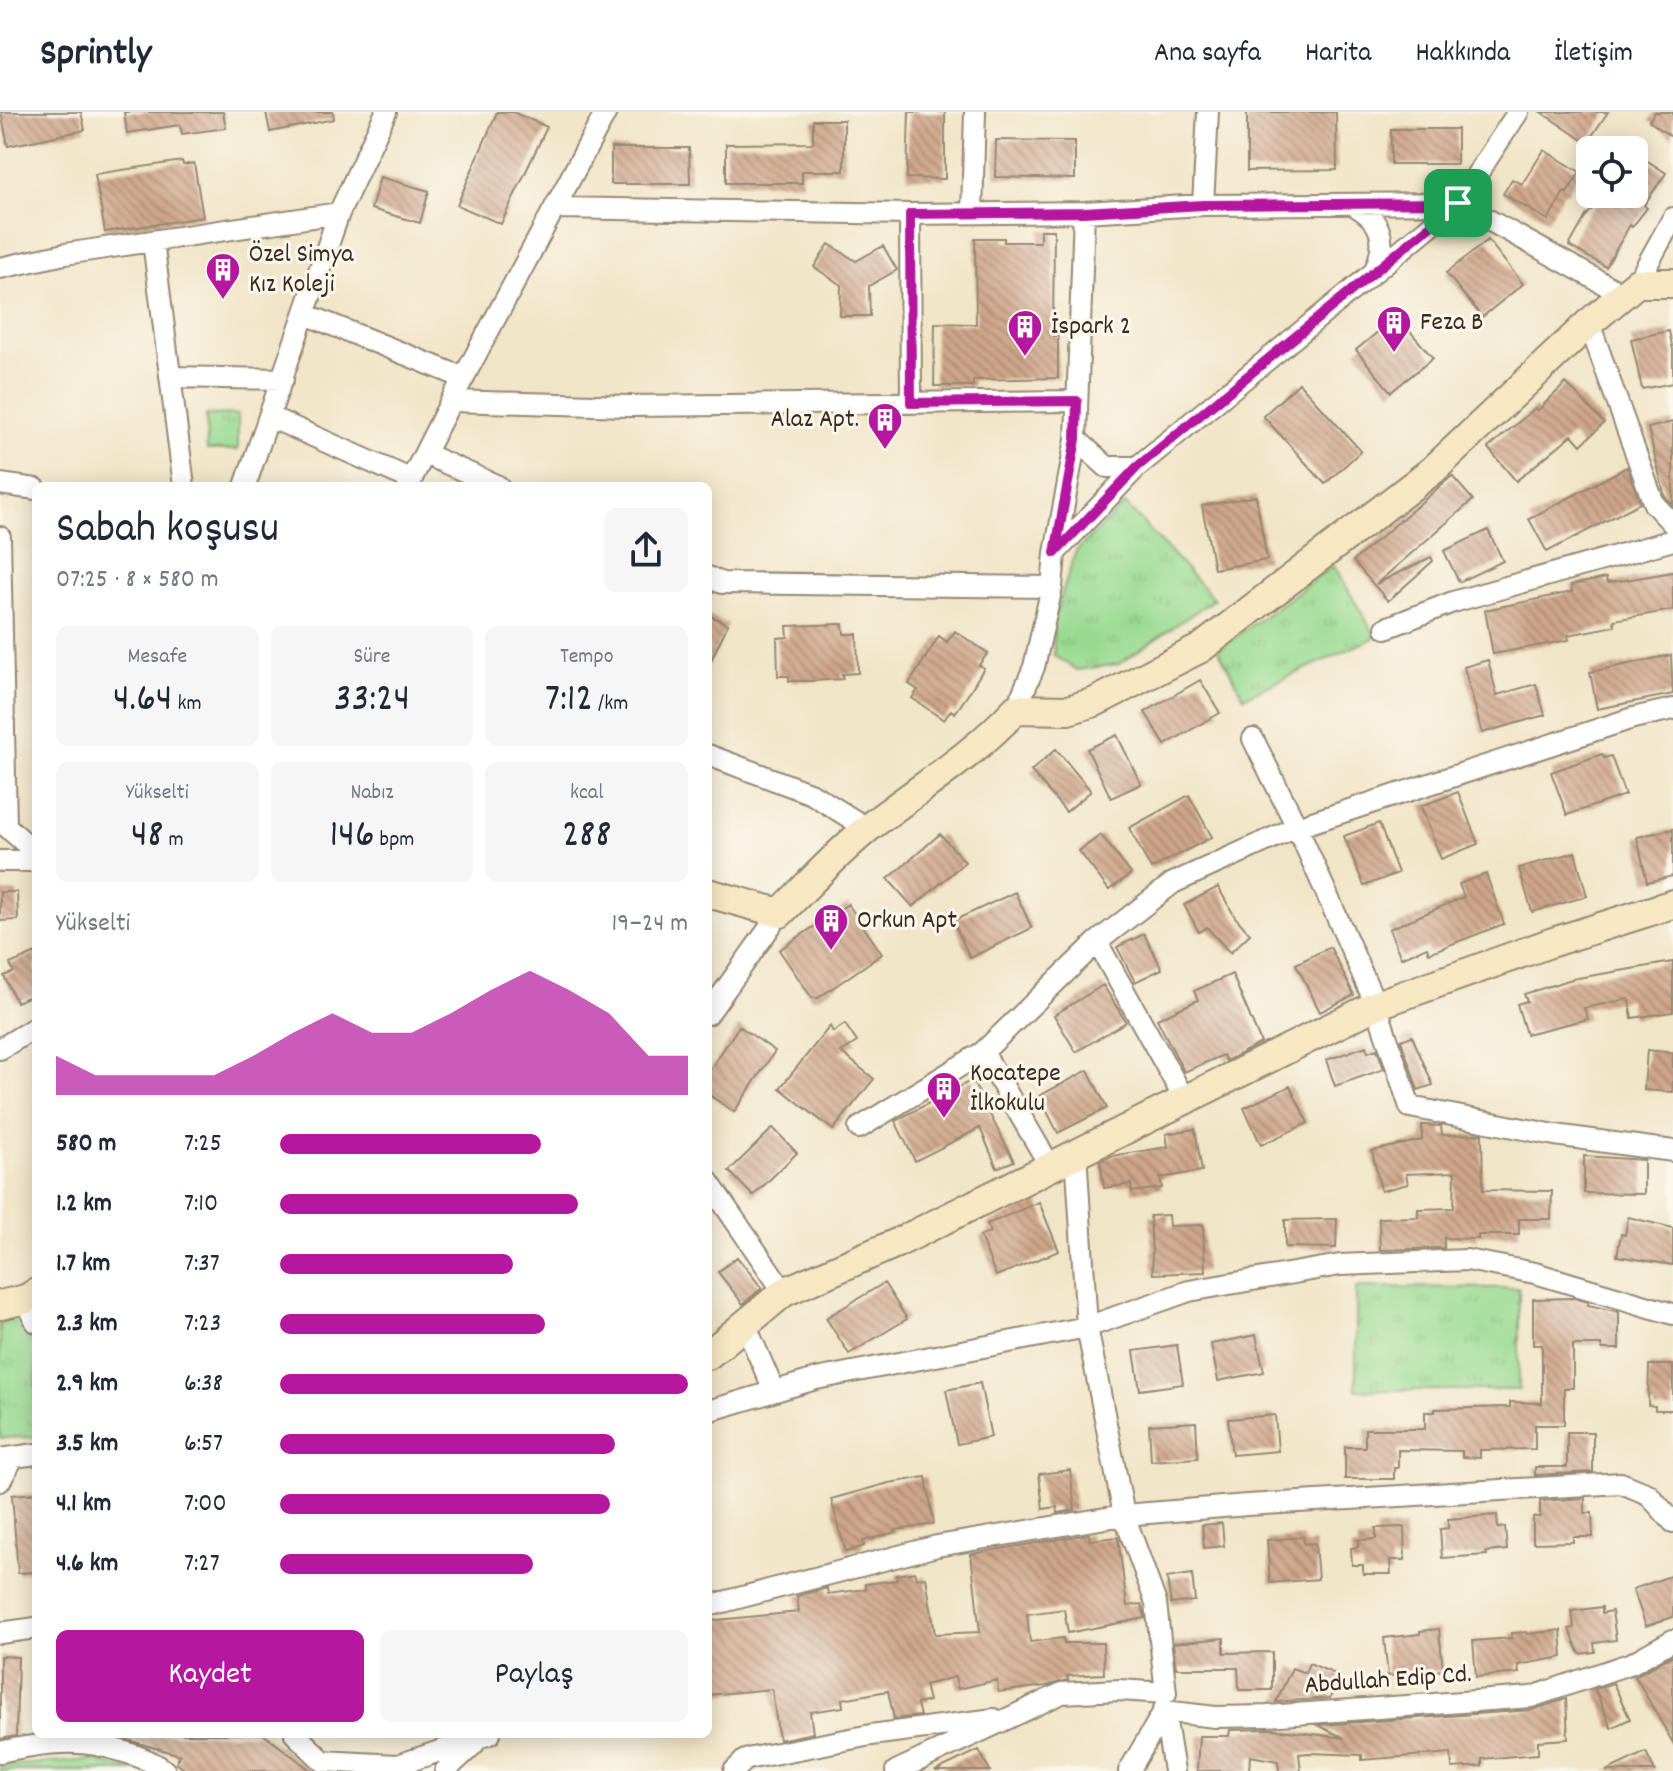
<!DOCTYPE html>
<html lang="tr">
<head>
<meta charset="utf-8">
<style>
	:root { --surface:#fff; --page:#f6f6f7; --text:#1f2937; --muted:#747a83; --line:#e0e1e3; --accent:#b5179e }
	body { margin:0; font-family:Dekko,sans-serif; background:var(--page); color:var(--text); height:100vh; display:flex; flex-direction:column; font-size:30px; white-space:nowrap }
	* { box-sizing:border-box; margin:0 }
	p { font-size:26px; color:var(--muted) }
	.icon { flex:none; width:44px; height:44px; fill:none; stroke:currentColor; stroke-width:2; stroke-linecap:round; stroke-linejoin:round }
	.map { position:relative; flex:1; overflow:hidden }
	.drawer { position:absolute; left:32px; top:370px; width:680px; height:1256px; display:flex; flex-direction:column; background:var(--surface); border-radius:12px; box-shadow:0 4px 20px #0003 }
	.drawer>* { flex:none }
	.controls { position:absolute; left:1576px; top:24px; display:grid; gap:16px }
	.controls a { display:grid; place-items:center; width:72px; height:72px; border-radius:12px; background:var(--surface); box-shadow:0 4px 20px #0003; font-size:40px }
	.pin { position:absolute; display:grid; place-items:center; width:68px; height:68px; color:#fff; margin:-34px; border-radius:16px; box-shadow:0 4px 12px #0006 }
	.round { display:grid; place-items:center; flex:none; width:84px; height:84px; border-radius:12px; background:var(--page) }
	.summary { display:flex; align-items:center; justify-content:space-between; height:136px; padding:0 24px }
	h1 { font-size:44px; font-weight:600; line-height:60px }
	.metrics { display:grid; grid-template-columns:repeat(3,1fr); gap:12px; height:136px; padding:8px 24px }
	.metrics div { display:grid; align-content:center; border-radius:12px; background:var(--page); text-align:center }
	.metrics b { font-size:40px; font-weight:600 }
	.metrics small { font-size:22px; font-weight:400 }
	.metrics p { font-size:22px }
	.chart { height:224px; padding:16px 24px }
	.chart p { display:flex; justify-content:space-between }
	.chart svg { width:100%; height:144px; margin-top:8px; fill:var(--accent); opacity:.7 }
	.primary-button { display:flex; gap:16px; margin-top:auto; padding:16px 24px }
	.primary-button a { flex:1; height:92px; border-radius:12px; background:var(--accent); color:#fff; font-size:32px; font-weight:600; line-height:92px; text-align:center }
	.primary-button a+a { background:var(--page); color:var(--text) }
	ul { padding:0 24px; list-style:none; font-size:26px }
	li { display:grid; grid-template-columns:128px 96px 1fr; align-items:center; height:60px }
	li i { height:20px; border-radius:10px; background:var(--accent) }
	header { display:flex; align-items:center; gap:48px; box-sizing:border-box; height:112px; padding:0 40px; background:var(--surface); border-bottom:2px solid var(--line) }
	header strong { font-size:38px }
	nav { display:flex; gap:44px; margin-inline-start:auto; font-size:28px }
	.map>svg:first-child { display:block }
	.grass { fill:url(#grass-tufts); stroke:#6a8258; stroke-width:2 }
	.building { fill:url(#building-back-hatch) }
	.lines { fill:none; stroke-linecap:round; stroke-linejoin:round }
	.street-casing { stroke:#968873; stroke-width:24 }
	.secondary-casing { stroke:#968873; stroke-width:32 }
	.street { stroke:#fff; stroke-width:20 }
	.secondary { stroke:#f7e8c3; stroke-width:28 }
	.route-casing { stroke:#fff; stroke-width:16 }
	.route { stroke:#b5179e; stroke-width:10 }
	.labels { text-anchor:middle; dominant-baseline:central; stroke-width:6; stroke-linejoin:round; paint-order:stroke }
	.poi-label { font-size:26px; fill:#3b2a1e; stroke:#fbf7ec; text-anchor:start }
	.street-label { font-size:26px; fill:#3b2a1e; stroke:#fbf7ec }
</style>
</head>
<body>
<header>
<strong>Sprintly</strong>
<nav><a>Ana sayfa</a><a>Harita</a><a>Hakkında</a><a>İletişim</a></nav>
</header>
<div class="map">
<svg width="1673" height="1659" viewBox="0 0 1673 1659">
	<defs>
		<pattern id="grass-tufts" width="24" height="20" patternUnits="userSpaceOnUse" patternTransform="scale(2)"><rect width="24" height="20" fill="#99da91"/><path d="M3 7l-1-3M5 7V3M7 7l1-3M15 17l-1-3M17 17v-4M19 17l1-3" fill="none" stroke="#85bb7d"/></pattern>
		<pattern id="building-back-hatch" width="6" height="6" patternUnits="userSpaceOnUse" patternTransform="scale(2)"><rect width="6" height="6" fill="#cea58a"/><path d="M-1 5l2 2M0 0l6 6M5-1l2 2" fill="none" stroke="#a88770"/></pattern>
	</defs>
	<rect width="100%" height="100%" fill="#fbf7ec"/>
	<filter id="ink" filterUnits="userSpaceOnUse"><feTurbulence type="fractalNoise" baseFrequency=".0125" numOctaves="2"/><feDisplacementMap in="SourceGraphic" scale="16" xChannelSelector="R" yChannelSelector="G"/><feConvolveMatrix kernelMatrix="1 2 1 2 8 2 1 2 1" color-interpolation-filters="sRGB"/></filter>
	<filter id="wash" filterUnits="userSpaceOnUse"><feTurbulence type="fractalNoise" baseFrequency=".006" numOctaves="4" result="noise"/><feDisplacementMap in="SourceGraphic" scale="32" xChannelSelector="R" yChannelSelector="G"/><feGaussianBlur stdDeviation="1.8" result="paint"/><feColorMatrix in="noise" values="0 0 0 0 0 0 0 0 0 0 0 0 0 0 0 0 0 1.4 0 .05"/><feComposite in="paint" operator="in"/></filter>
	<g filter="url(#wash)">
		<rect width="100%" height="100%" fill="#f1e5c8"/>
		<path class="grass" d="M238,302V338H207L206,303Z
			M1125,392L1214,487L1119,552L1077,558L1054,544L1053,509L1076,439Z
			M1334,454L1376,525L1244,585L1218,537Z
			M1356,1175L1519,1176V1278H1356Z
			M20,1197L36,1235V1325L0,1326V1198Z
			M94,1648L134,1659H0V1654Z"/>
		<g id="blocks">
			<path class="building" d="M1,0H81L85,18L8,34Z
				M124,0H223L226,16L182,22L180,13L127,21Z
				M266,0H333L334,7L270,20Z
				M497,0H513L547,15L501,112L457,93Z
				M909,0H945V67L907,66Z
				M1247,0H1336L1337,58L1247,59Z
				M1541,0H1608L1587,31Z
				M1655,0H1673V26L1649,9Z
				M813,8H844V59H802V71H726V32L813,31Z
				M1391,17H1457V52H1391Z
				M996,28L1075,29V67L995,65Z
				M611,36H689L690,72H611Z
				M1544,38L1580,60L1567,81L1564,80L1548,108L1503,82L1512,67L1522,72Z
				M1634,40L1666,61L1644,93L1647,96L1632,115L1630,113L1606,155L1569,134L1586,104L1605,82H1634Z
				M182,49L183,53L194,51L203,105L105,120L95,62Z
				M380,65L429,79L420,111L371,97Z
				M1040,118H1054L1053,224H1058V266L973,268V274H934L935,211L976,212L975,126H1004V130H1040Z
				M1488,128L1523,172L1482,205L1446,161Z
				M829,132L856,149L883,134L897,158L869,174L870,204H840L841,173L814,155Z
				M1397,204L1433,246L1391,280L1356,238Z
				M1669,219L1673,238V271L1642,277L1631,227Z
				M1299,271L1361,339L1325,372L1263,304Z
				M1566,271L1604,311L1581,333L1572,323L1516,369L1488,336L1535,296L1537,299Z
				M1673,310V393L1665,385L1648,316Z
				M1627,355L1640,391L1547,440L1529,407Z
				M1452,364L1473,388L1376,472L1431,445L1433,449L1388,489L1353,449Z
				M1256,384L1267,448L1214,457L1202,394Z
				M1488,418L1503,449L1459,470L1444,439Z
				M1673,460V498L1614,508L1615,514L1568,523L1569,528L1493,542L1485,498L1572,480L1571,473L1606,466L1607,471Z
				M708,503L728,512L708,555Z
				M843,512L844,522H857L858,561L842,562L843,567L810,569H789V564H778L777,526L788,525L787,514Z
				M955,519L988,541L979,553L984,556L967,584L955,601L951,598L944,608L912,586L918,578L909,572L939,524L947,530Z
				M1671,543L1673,582L1597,597L1590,560Z
				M1488,548L1497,583L1536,572L1545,603L1482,621L1464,555Z
				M1200,568L1220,601L1165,633L1145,600Z
				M1117,623L1141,672L1111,686L1087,637Z
				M1056,637L1091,679L1066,700L1031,659Z
				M1602,642L1604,646L1611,644L1625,683L1567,703L1551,660Z
				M1458,680L1478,732L1441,747L1421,694Z
				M1189,683L1212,725L1151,757L1129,716Z
				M1379,711L1398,761L1364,774L1344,724Z
				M1673,717V764L1647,770L1637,725Z
				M940,722L965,750L913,795L888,767Z
				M1101,723L1131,762L1109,778L1079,739Z
				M1575,740L1587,784L1532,800L1519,756Z
				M1486,762L1504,812L1429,841L1427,835L1401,846L1389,817L1464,785L1459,772Z
				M1218,775L1235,805L1250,822L1230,841L1207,815L1199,820L1184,793Z
				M0,780H17L18,808L0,809Z
				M1015,780L1032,816L970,846L953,809Z
				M848,792L882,842L818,886H812L779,838Z
				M1144,822L1162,857L1135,870L1117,835Z
				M1330,835L1354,883L1320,900L1296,852Z
				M36,841V882L16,890L4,864L14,860L10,852Z
				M1673,850V900L1632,906L1629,887L1584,896L1588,907L1526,922L1517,892L1527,889L1524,882L1572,867Z
				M1232,862L1261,931L1226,949L1223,943L1184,960L1157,907L1198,888L1194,879Z
				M1103,873L1126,910L1076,940L1054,903Z
				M845,912L857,930L841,940L874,967L833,1018L780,976L830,914L833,920Z
				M739,914L775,939L734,1000L708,982V961Z
				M1412,924L1433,973L1418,978L1401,928Z
				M1366,934L1368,940L1377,937L1384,957L1335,974L1326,948Z
				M1647,938L1673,941V980L1644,978Z
				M1088,958L1107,996L1058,1021L1039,984Z
				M972,968L1014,1049L997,1056L980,1016L915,1049L895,1009Z
				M1290,974L1308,1011L1261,1033L1244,996Z
				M1422,1013L1441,1014L1442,1023L1482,1022L1483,1078L1552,1079L1551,1107H1519V1123H1478V1127L1444,1126V1136L1380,1138L1379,1106L1418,1105V1097L1454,1096L1455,1060L1406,1062L1408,1072L1381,1079L1372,1039L1422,1028Z
				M773,1016L797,1041L753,1084L729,1059Z
				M1195,1017L1202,1059L1160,1066L1162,1076L1132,1080L1131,1072L1104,1076L1100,1049L1111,1044L1168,1035L1166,1022Z
				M1584,1044L1644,1048V1082L1584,1081Z
				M1039,1090L1059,1139L996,1164L980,1124L990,1120L987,1112Z
				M1168,1103L1169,1114L1203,1113L1205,1160L1153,1162L1150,1104Z
				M1628,1105L1673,1116V1153L1617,1144L1621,1122L1625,1123Z
				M1337,1107L1336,1136L1285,1135V1108Z
				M737,1145L762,1176L743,1192L718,1160Z
				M884,1171L907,1207L849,1242L826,1206Z
				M1574,1186L1588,1190V1193L1619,1200V1237H1602V1233H1573V1276H1564V1313H1535V1337L1480,1338V1346L1462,1345V1339L1398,1338V1356H1394V1367H1345V1335H1365V1317H1425V1300H1435V1297L1510,1295V1290L1542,1291V1233H1533V1187Z
				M1256,1223L1264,1260L1218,1269L1211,1232Z
				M1177,1233L1183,1272L1140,1278L1134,1239Z
				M1649,1253H1673V1298H1655V1294L1648,1293Z
				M980,1271L991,1325L957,1332L946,1278Z
				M1275,1303L1278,1339L1232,1343L1228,1307Z
				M1196,1310L1198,1346L1151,1349L1149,1313Z
				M1567,1320H1593V1360L1535,1363V1355H1567Z
				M1070,1358L1075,1398L1058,1401L1057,1395L1043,1397L1039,1362Z
				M926,1365L934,1412L896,1418V1420L863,1429L864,1434L846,1440L831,1387L889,1371Z
				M36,1381V1460L18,1461L12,1383Z
				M1585,1386V1401H1592L1593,1425H1573V1430L1533,1431V1405H1540V1389Z
				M1497,1403L1498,1416L1505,1415L1507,1438L1486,1440L1487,1443L1442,1446L1440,1417L1448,1416V1407Z
				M1222,1411L1224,1434L1204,1436L1202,1413Z
				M1404,1415L1405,1448H1390L1391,1462H1363V1453H1352L1351,1436L1358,1435V1428L1376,1427V1416Z
				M1089,1422L1090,1428L1118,1425L1127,1494L1142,1492L1145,1506L1068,1521L1064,1497L1027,1502L1030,1530L1063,1526L1064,1531H1103L1104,1562L1067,1564L1068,1568L1046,1574L998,1580L997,1568L958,1577L955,1565L925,1573L929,1589L917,1592L920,1604L894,1607L888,1579L842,1587L843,1595L810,1600L813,1621L779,1628L772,1577L708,1583V1509L799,1500L797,1484L827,1476L828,1482L866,1477L865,1472L897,1468L896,1463L915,1460L917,1466L926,1465L935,1522L980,1520L971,1442Z
				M1303,1425L1304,1432L1315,1431L1318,1467L1270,1471L1267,1428Z
				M1192,1462L1195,1489L1171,1492L1167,1466Z
				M1673,1463V1505L1646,1514L1633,1477Z
				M1602,1495V1501L1612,1499L1616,1528L1594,1531L1595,1540L1580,1542L1569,1517L1574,1516L1572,1499Z
				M1439,1517L1443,1558L1388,1564L1384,1526L1420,1522V1519Z
				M1561,1518L1563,1545L1518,1553L1519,1561L1476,1565L1473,1529L1512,1526V1521L1527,1520V1522Z
				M1224,1526V1541L1272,1540V1578H1239L1238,1556H1176L1173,1531Z
				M1673,1543V1631L1635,1564Z
				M0,1544L18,1545L16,1624L0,1627Z
				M1309,1551L1340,1564L1330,1586L1276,1590L1292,1556L1305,1561Z
				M1613,1571L1630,1607L1611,1616L1595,1577Z
				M1566,1587L1568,1627L1538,1629V1642L1482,1647V1654L1452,1656L1451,1641L1362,1648V1643L1309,1641L1299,1642L1301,1659H1279L1278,1649L1250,1644L1249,1659H1197L1199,1624H1229L1230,1618L1273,1617L1344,1626L1317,1613L1532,1598Z
				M107,1622H263L312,1659H187L176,1651L180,1643Z
				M979,1638L990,1659H935Z
				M1646,1640L1655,1659H1606Z"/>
		</g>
	</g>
	<g filter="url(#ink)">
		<use href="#blocks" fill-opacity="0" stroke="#968873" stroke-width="2"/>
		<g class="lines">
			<defs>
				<path id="street" d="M606,0L451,289L629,294L1077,289
					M1352,92C1383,109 1388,129 1374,160
					M1203,93L1208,0
					M557,96L910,102L1084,100L1203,93L1458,91L1624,183
					M972,101L975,0
					M910,102L911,291
					M153,129L184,374
					M0,156L65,142L339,101
					M1637,171L1673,106
					M305,202L464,266
					M1589,211L1654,392L1673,412
					M170,265L283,267
					M270,305L412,368
					M1076,327L1107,355H1137
					M425,342L498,374
					M0,372L36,377
					M245,374L339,101L386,0
					M408,374L451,289
					M0,425L6,714L36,741
					M1055,441L1076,327L1084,100
					M708,465L722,471L1052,475
					M1386,516L1453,490L1673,428
					M1016,597L1034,555L1052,475L1055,441L1137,355L1458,91L1518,0
					M1673,597L1633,606L1297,715L1376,893L1410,995L1555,1023L1673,1039
					M708,643L812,682L868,717
					M0,749H36
					M1097,830L1185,988
					M708,902L780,801
					M0,937L36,915
					M983,940L1050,1054
					M859,1016L983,940L1097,830L1173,771L1297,715L1253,627
					M708,1069L784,1180
					M26,1187L36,1210
					M745,1212L774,1279
					M708,1299L816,1267L1087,1215L1189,1179L1340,1153L1467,1148L1535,1161L1673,1202
					M0,1347L36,1342
					M0,1369L13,1346
					M708,1494L937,1434L1124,1403L1247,1393L1621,1371L1648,1382L1673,1410
					M0,1521L36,1516
					M1164,1597L1174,1659
					M295,1622L323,1649L398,1653L490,1622
					M0,1640C23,1635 52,1630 76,1631C99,1631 148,1644 165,1659
					M445,1659L474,1632
					M734,1659L745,1648L752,1646L871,1623L994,1607
					M896,1659L1062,1581L1119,1578L1166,1581L1156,1491L1124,1403L1087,1215L1076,1040
					M1129,1659L1164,1599L1215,1605L1267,1604L1531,1585L1632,1551L1673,1528"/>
				<path id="secondary" d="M708,781L780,801C809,772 836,742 868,716C918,677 973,644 1016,597L1068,598L1095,590L1201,536L1433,358L1589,211L1637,171H1673
					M0,1193L26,1187L36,1181
					M708,1243L784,1180L899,1130L1376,893L1553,830L1673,792"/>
			</defs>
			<use href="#street" class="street-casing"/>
			<use href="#secondary" class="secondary-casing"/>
			<use href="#street" class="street"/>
			<use href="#secondary" class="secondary"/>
		</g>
	</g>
	<g class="lines" filter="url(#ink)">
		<defs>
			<path id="route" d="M1458,91L1137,355L1055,441L1076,327L1077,289L911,291L910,102L1084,100L1203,93Z"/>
		</defs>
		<use href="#route" class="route-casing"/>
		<use href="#route" class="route"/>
	</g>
	<defs>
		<symbol id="building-pin" viewBox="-11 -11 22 30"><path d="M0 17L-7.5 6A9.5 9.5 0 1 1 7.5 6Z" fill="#b5179e" stroke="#fbf7ec"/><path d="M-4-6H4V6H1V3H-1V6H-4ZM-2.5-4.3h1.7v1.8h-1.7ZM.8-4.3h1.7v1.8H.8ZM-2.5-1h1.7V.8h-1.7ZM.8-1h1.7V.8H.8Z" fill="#fff"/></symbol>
	</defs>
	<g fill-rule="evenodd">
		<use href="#building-pin" x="203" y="138" width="40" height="54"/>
		<use href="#building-pin" x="1374" y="191" width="40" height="54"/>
		<use href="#building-pin" x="1005" y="195" width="40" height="54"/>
		<use href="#building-pin" x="865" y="288" width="40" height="54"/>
		<use href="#building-pin" x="811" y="789" width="40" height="54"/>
		<use href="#building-pin" x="924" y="957" width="40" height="54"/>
	</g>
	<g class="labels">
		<g class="poi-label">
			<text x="249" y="143">Özel Simya<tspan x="249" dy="30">Kız Koleji</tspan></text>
			<text x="1420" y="211">Feza B</text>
			<text x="1051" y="215">İspark 2</text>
			<text x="859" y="308" text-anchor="end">Alaz Apt.</text>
			<text x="857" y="809">Orkun Apt</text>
			<text x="970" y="962">Kocatepe<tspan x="970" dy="30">İlkokulu</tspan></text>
		</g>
		<g class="street-label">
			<text transform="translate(1388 1569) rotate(-4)">Abdullah Edip Cd.</text>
		</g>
	</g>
</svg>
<div class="controls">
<a><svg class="icon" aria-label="locate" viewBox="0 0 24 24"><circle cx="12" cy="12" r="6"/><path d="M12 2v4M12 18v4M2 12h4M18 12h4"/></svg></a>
</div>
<div class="pin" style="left:1458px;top:91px;background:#1e9e55"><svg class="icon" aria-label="arrive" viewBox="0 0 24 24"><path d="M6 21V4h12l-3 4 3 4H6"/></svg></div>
<section class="drawer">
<div class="summary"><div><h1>Sabah koşusu</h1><p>07:25 · 8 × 580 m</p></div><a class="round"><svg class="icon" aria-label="share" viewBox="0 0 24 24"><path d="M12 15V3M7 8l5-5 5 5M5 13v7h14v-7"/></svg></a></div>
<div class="metrics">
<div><p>Mesafe</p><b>4.64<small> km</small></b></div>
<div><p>Süre</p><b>33:24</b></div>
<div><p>Tempo</p><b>7:12<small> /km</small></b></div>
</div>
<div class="metrics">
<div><p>Yükselti</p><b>48<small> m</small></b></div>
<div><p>Nabız</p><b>146<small> bpm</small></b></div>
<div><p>kcal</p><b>288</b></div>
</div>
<div class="chart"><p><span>Yükselti</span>19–24 m</p>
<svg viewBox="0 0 160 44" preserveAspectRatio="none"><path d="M0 44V32L10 38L20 38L30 38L40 38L50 32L60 25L70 19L80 25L90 25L100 19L110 12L120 6L130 12L140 19L150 32L160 32V44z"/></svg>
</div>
<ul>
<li><b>580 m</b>7:25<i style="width:64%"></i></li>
<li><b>1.2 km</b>7:10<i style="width:73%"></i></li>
<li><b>1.7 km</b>7:37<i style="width:57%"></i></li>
<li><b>2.3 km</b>7:23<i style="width:65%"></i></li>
<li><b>2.9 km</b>6:38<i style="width:100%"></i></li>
<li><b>3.5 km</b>6:57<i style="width:82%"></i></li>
<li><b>4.1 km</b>7:00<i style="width:81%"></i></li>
<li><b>4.6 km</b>7:27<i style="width:62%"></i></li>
</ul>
<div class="primary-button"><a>Kaydet</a><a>Paylaş</a></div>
</section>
</div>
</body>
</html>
